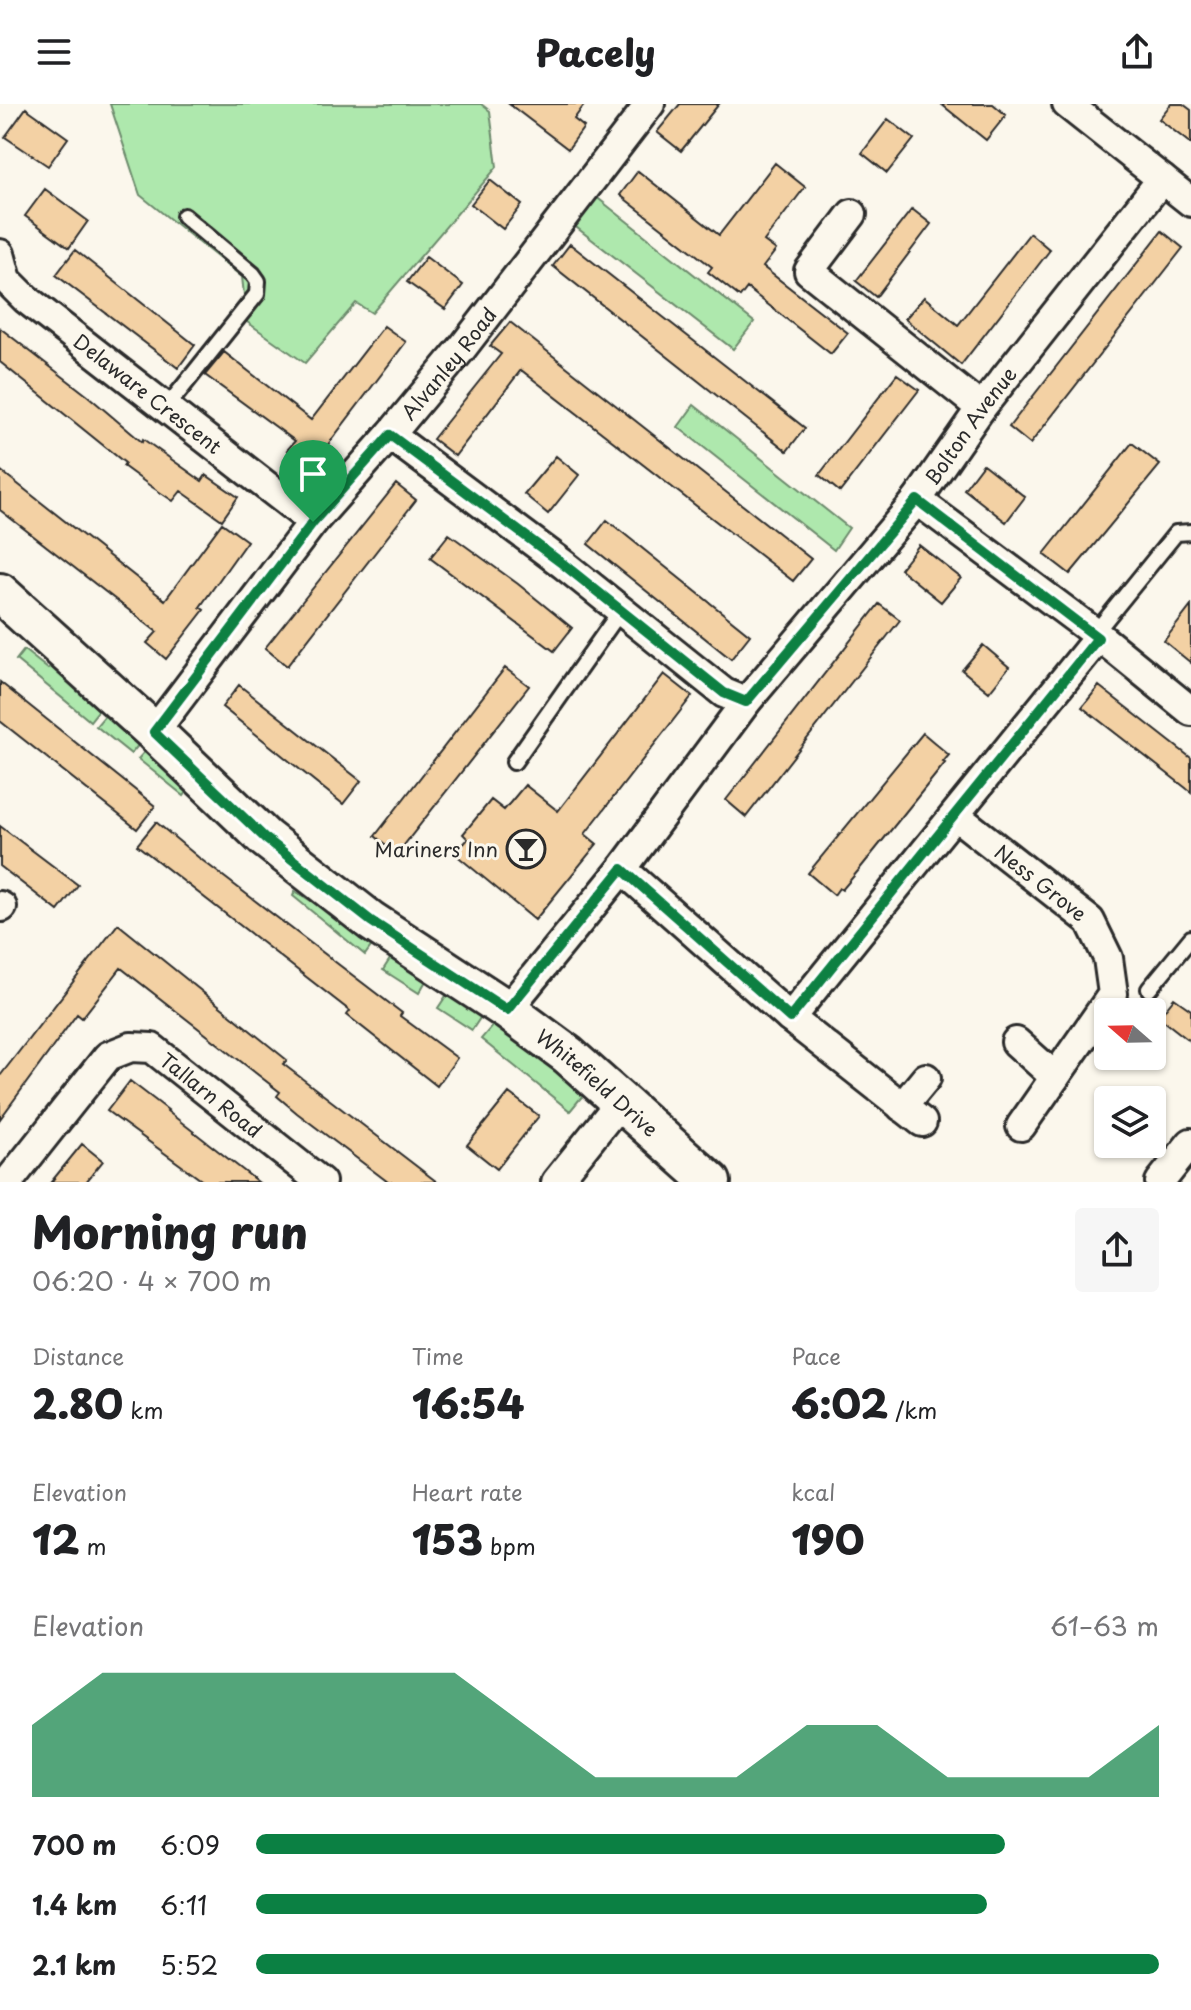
<!DOCTYPE html>
<html lang="en">
<head>
<meta charset="utf-8">
<style>
	:root { --surface:#fff; --page:#f6f6f6; --text:#202124; --muted:#757577; --accent:#0b8043 }
	body { margin:0; font-family:"Playpen Sans",sans-serif; background:var(--page); color:var(--text); height:100vh; display:flex; flex-direction:column; font-size:30px; white-space:nowrap }
	* { box-sizing:border-box; margin:0 }
	p { font-size:26px; color:var(--muted) }
	.icon { flex:none; width:44px; height:44px; fill:none; stroke:currentColor; stroke-width:2; stroke-linecap:round; stroke-linejoin:round }
	.map { position:relative; height:1078px; overflow:hidden }
	.details { display:flex; flex-direction:column; background:var(--surface); flex:1 }
	.details>* { flex:none }
	.needle { width:52px; rotate:290deg }
	.controls { position:absolute; left:1094px; top:894px; display:grid; gap:16px }
	.controls a { display:grid; place-items:center; width:72px; height:72px; border-radius:8px; background:var(--surface); box-shadow:0 2px 6px #0004; font-size:40px }
	.pin { position:absolute; display:grid; place-items:center; width:68px; height:68px; color:#fff; margin:-82px -34px; border-radius:50% 50% 50% 0; rotate:-45deg; box-shadow:0 0 8px #0007 }
	.pin .icon { rotate:45deg }
	.round { display:grid; place-items:center; flex:none; width:84px; height:84px; border-radius:8px; background:var(--page) }
	.summary { display:flex; align-items:center; justify-content:space-between; height:136px; padding:0 32px }
	h1 { font-size:44px; font-weight:800; line-height:60px }
	.metrics { display:grid; grid-template-columns:repeat(3,1fr); gap:12px; height:136px; padding:8px 32px }
	.metrics div { display:grid; align-content:center }
	.metrics b { font-size:40px; font-weight:800 }
	.metrics small { font-size:22px; font-weight:400 }
	.metrics p { font-size:22px }
	.chart { height:224px; padding:16px 32px }
	.chart p { display:flex; justify-content:space-between }
	.chart svg { width:100%; height:144px; margin-top:8px; fill:var(--accent); opacity:.7 }
	ul { padding:0 32px; list-style:none; font-size:26px }
	li { display:grid; grid-template-columns:128px 96px 1fr; align-items:center; height:60px }
	li i { height:20px; border-radius:10px; background:var(--accent) }
	header { display:flex; justify-content:space-between; align-items:center; height:104px; padding:0 32px; background:var(--surface); font-size:36px; font-weight:800 }
	.map>svg:first-child { display:block }
	.green { fill:#aee8ad; stroke:#6c8a6c; stroke-width:2 }
	.building { fill:#f3d1a4; stroke:#2b2b2b; stroke-width:2 }
	.lines { fill:none; stroke-linecap:round; stroke-linejoin:round }
	.service-casing { stroke:#2b2b2b; stroke-width:20 }
	.minor-casing { stroke:#2b2b2b; stroke-width:34 }
	.secondary-casing { stroke:#2b2b2b; stroke-width:44 }
	.service { stroke:#fbf7ec; stroke-width:14 }
	.minor { stroke:#fbf7ec; stroke-width:28 }
	.secondary { stroke:#fbf7ec; stroke-width:38 }
	.route-casing { stroke:#fff; stroke-width:16 }
	.route { stroke:#0b8043; stroke-width:10 }
	.labels { text-anchor:middle; dominant-baseline:central; stroke-width:6; stroke-linejoin:round; paint-order:stroke }
	.street-label { font-size:20px; fill:#2b2b2b; stroke:#fbf7ec }
	.poi-label { font-size:20px; fill:#2b2b2b; stroke:#fbf7ec; text-anchor:end }
</style>
</head>
<body>
<header><svg class="icon" aria-label="menu" viewBox="0 0 24 24"><path d="M4 6h16M4 12h16M4 18h16"/></svg>Pacely<svg class="icon" aria-label="share" viewBox="0 0 24 24"><path d="M12 15V3M7 8l5-5 5 5M5 13v7h14v-7"/></svg></header>
<div class="map">
<svg width="1191" height="1078" viewBox="0 0 1191 1078">
	<rect width="100%" height="100%" fill="#fbf7ec"/>
	<filter id="ink" filterUnits="userSpaceOnUse"><feTurbulence type="fractalNoise" baseFrequency=".0125" numOctaves="2"/><feDisplacementMap in="SourceGraphic" scale="16" xChannelSelector="R" yChannelSelector="G"/><feConvolveMatrix kernelMatrix="1 2 1 2 8 2 1 2 1" color-interpolation-filters="sRGB"/></filter>
	<g filter="url(#ink)">
		<path class="green" d="M110,0H481L490,7L497,63L372,209L356,199L305,259L247,218L242,173L140,91Z
			M585,84L754,218L733,245L563,113Z
			M694,301L849,424L834,446L678,323Z
			M24,546L48,565L54,557L101,603L90,617L16,556Z
			M107,609L140,639L131,650L96,622Z
			M146,646L190,684L184,692L138,655Z
			M295,787L375,837L365,851L293,792Z
			M392,852L427,875L419,889L383,866Z
			M448,889L482,911L472,926L438,904Z
			M493,921L551,957L584,990L570,1007L481,935Z"/>
		<path class="building" d="M509,0H585L574,15L584,23L568,45Z
			M680,0H719L681,47L657,28Z
			M941,0H993L1006,11L986,36Z
			M1171,0H1183L1191,6V40L1159,15Z
			M26,4L68,34L48,62L5,33Z
			M888,15L914,35L887,69L862,49Z
			M775,59L805,83L764,137L776,146L763,163L848,229L831,250L747,184L740,193L708,168L712,163L620,91L638,67L719,131Z
			M490,76L522,101L503,125L471,100Z
			M45,85L88,117L69,144L25,112Z
			M912,105L931,120L876,193L856,177Z
			M1162,127L1183,144L1030,340L1009,323Z
			M1030,129L1050,146L961,261L905,215L924,193L958,221Z
			M570,140L805,324L787,347L553,162Z
			M75,146L195,241L178,264L56,171Z
			M426,153L463,181L445,205L407,178Z
			M510,218L811,455L793,477L521,266L455,352L433,335L501,250L490,242Z
			M384,222L406,238L310,364L287,346L295,337L205,271L224,248L311,316Z
			M0,224L88,292L142,338L143,335L202,377L206,371L238,393L222,416L181,387L173,397L149,381L123,362L125,359L0,258Z
			M897,270L919,286L840,388L819,371Z
			M1132,339L1160,361L1070,470L1044,450Z
			M556,352L579,371L548,410L524,390Z
			M983,360L1025,393L1006,418L964,385Z
			M0,366L165,496L222,419L247,437L200,503L204,506L166,555L147,539L157,528L0,406Z
			M396,380L416,396L287,562L265,544Z
			M607,416L750,531L731,555L588,440Z
			M449,430L518,480L572,524L554,547L430,454Z
			M919,441L961,474L941,498L900,465Z
			M879,500L900,516L746,713L726,696Z
			M1191,502V559L1164,537Z
			M983,541L1009,563L989,588L962,566Z
			M505,564L529,582L397,750L375,732Z
			M664,570L692,592L585,730L597,740L535,816L455,750L468,735L463,730L491,696L504,706L525,681L558,707Z
			M0,578L155,702L137,725L0,617Z
			M239,581L361,677L343,700L222,603Z
			M1099,582L1191,654V688L1082,603Z
			M923,629L949,651L943,658L945,659L858,767L842,786L839,784L834,791L808,769Z
			M156,718L198,753L402,909L400,912L457,954L437,982L347,911L350,907L137,741Z
			M0,722L78,781L58,807L0,762Z
			M118,820L287,956L283,960L437,1078H388L297,1009L277,992L280,988L121,864L82,914L77,910L0,1015V972Z
			M1174,894L1191,906V938L1159,913Z
			M130,977L168,1006L167,1007L258,1078H204L107,1007Z
			M509,989L539,1012L497,1065L467,1041Z
			M82,1040L103,1057L86,1078H51Z"/>
		<g class="lines">
			<defs>
				<path id="service" d="M166,304L257,190L258,177L253,170L184,112
					M1095,529L1176,429L1191,428
					M514,658L621,506
					M1149,885L1191,834"/>
				<g id="minor">
					<path d="M1067,0L1191,98"/>
					<path d="M852,110L809,167L981,304"/>
					<path id="s1" d="M0,150L7,176L26,195L313,418"/>
					<path d="M390,331L563,460L724,589L746,598"/>
					<path d="M917,396L1095,529L1191,607"/>
					<path id="s2" d="M154,628L313,418L390,331L463,243L650,0"/>
					<path id="s3" d="M956,712L1090,817L1108,854L1113,890L1021,1022"/>
					<path d="M622,765L790,914L922,1018"/>
					<path d="M0,802L2,803"/>
					<path id="s4" d="M507,906L622,765L746,598L917,396L981,304L1162,75"/>
					<path d="M790,914L1098,534"/>
					<path d="M1016,938L1055,973"/>
					<path d="M902,1003L926,974"/>
					<path id="s5" d="M8,1078L108,952L131,943L152,944L321,1078"/>
					<path d="M556,1078L620,998"/>
					<path d="M1160,1078L1191,1039"/>
				</g>
				<g id="secondary">
					<path id="s6" d="M0,489L154,628L265,734L371,817L507,906L568,951L711,1078"/>
				</g>
			</defs>
			<use href="#service" class="service-casing"/>
			<use href="#minor" class="minor-casing"/>
			<use href="#secondary" class="secondary-casing"/>
			<use href="#service" class="service"/>
			<use href="#minor" class="minor"/>
			<use href="#secondary" class="secondary"/>
		</g>
	</g>
	<g class="lines" filter="url(#ink)">
		<defs>
			<path id="route" d="M390,331L563,460L724,589L746,598L917,396L1098,534L790,914L622,765L507,906L371,817L265,734L154,628L313,418Z"/>
		</defs>
		<use href="#route" class="route-casing"/>
		<use href="#route" class="route"/>
	</g>
	<defs>
		<symbol id="bar-ring" viewBox="-11 -11 22 22"><circle r="9.5" fill="#fbf7ec" stroke="#2b2b2b" stroke-width="1.5"/><path d="M-6-5H6L.8 .8V4.5H3.5V6h-7V4.5H-.8V.8Z" fill="#2b2b2b"/></symbol>
	</defs>
	<g fill-rule="evenodd">
		<use href="#bar-ring" x="504" y="723" width="44" height="44"/>
	</g>
	<g class="labels">
		<g class="street-label">
			<text stroke="none"><textPath href="#s2" startOffset="472">Alvanley Road</textPath></text>
			<text stroke="none"><textPath href="#s1" startOffset="208">Delaware Crescent</textPath></text>
			<text stroke="none"><textPath href="#s4" startOffset="746">Bolton Avenue</textPath></text>
			<text stroke="none"><textPath href="#s3" startOffset="108">Ness Grove</textPath></text>
			<text stroke="none"><textPath href="#s6" startOffset="774">Whitefield Drive</textPath></text>
			<text stroke="none"><textPath href="#s5" startOffset="282">Tallarn Road</textPath></text>
		</g>
		<g class="poi-label">
			<text x="498" y="745">Mariners Inn</text>
		</g>
	</g>
</svg>
<div class="controls">
<a><svg class="needle" viewBox="-14 -14 28 28"><path d="M0-13l5 13h-10z" fill="#e53935"/><path d="M0 13l5-13h-10z" fill="#757577"/></svg></a>
<a><svg class="icon" aria-label="layers" viewBox="0 0 24 24"><path d="M12 4l9 5-9 5-9-5zM3 14l9 5 9-5"/></svg></a>
</div>
<div class="pin" style="left:313px;top:418px;background:#1e9e55"><svg class="icon" aria-label="arrive" viewBox="0 0 24 24"><path d="M6 21V4h12l-3 4 3 4H6"/></svg></div>
</div>
<section class="details">
<div class="summary"><div><h1>Morning run</h1><p>06:20 · 4 × 700 m</p></div><a class="round"><svg class="icon" aria-label="share" viewBox="0 0 24 24"><path d="M12 15V3M7 8l5-5 5 5M5 13v7h14v-7"/></svg></a></div>
<div class="metrics">
<div><p>Distance</p><b>2.80<small> km</small></b></div>
<div><p>Time</p><b>16:54</b></div>
<div><p>Pace</p><b>6:02<small> /km</small></b></div>
</div>
<div class="metrics">
<div><p>Elevation</p><b>12<small> m</small></b></div>
<div><p>Heart rate</p><b>153<small> bpm</small></b></div>
<div><p>kcal</p><b>190</b></div>
</div>
<div class="chart"><p><span>Elevation</span>61–63 m</p>
<svg viewBox="0 0 160 44" preserveAspectRatio="none"><path d="M0 44V22L10 6L20 6L30 6L40 6L50 6L60 6L70 22L80 38L90 38L100 38L110 22L120 22L130 38L140 38L150 38L160 22V44z"/></svg>
</div>
<ul>
<li><b>700 m</b>6:09<i style="width:83%"></i></li>
<li><b>1.4 km</b>6:11<i style="width:81%"></i></li>
<li><b>2.1 km</b>5:52<i style="width:100%"></i></li>
</ul>
</section>
</body>
</html>
